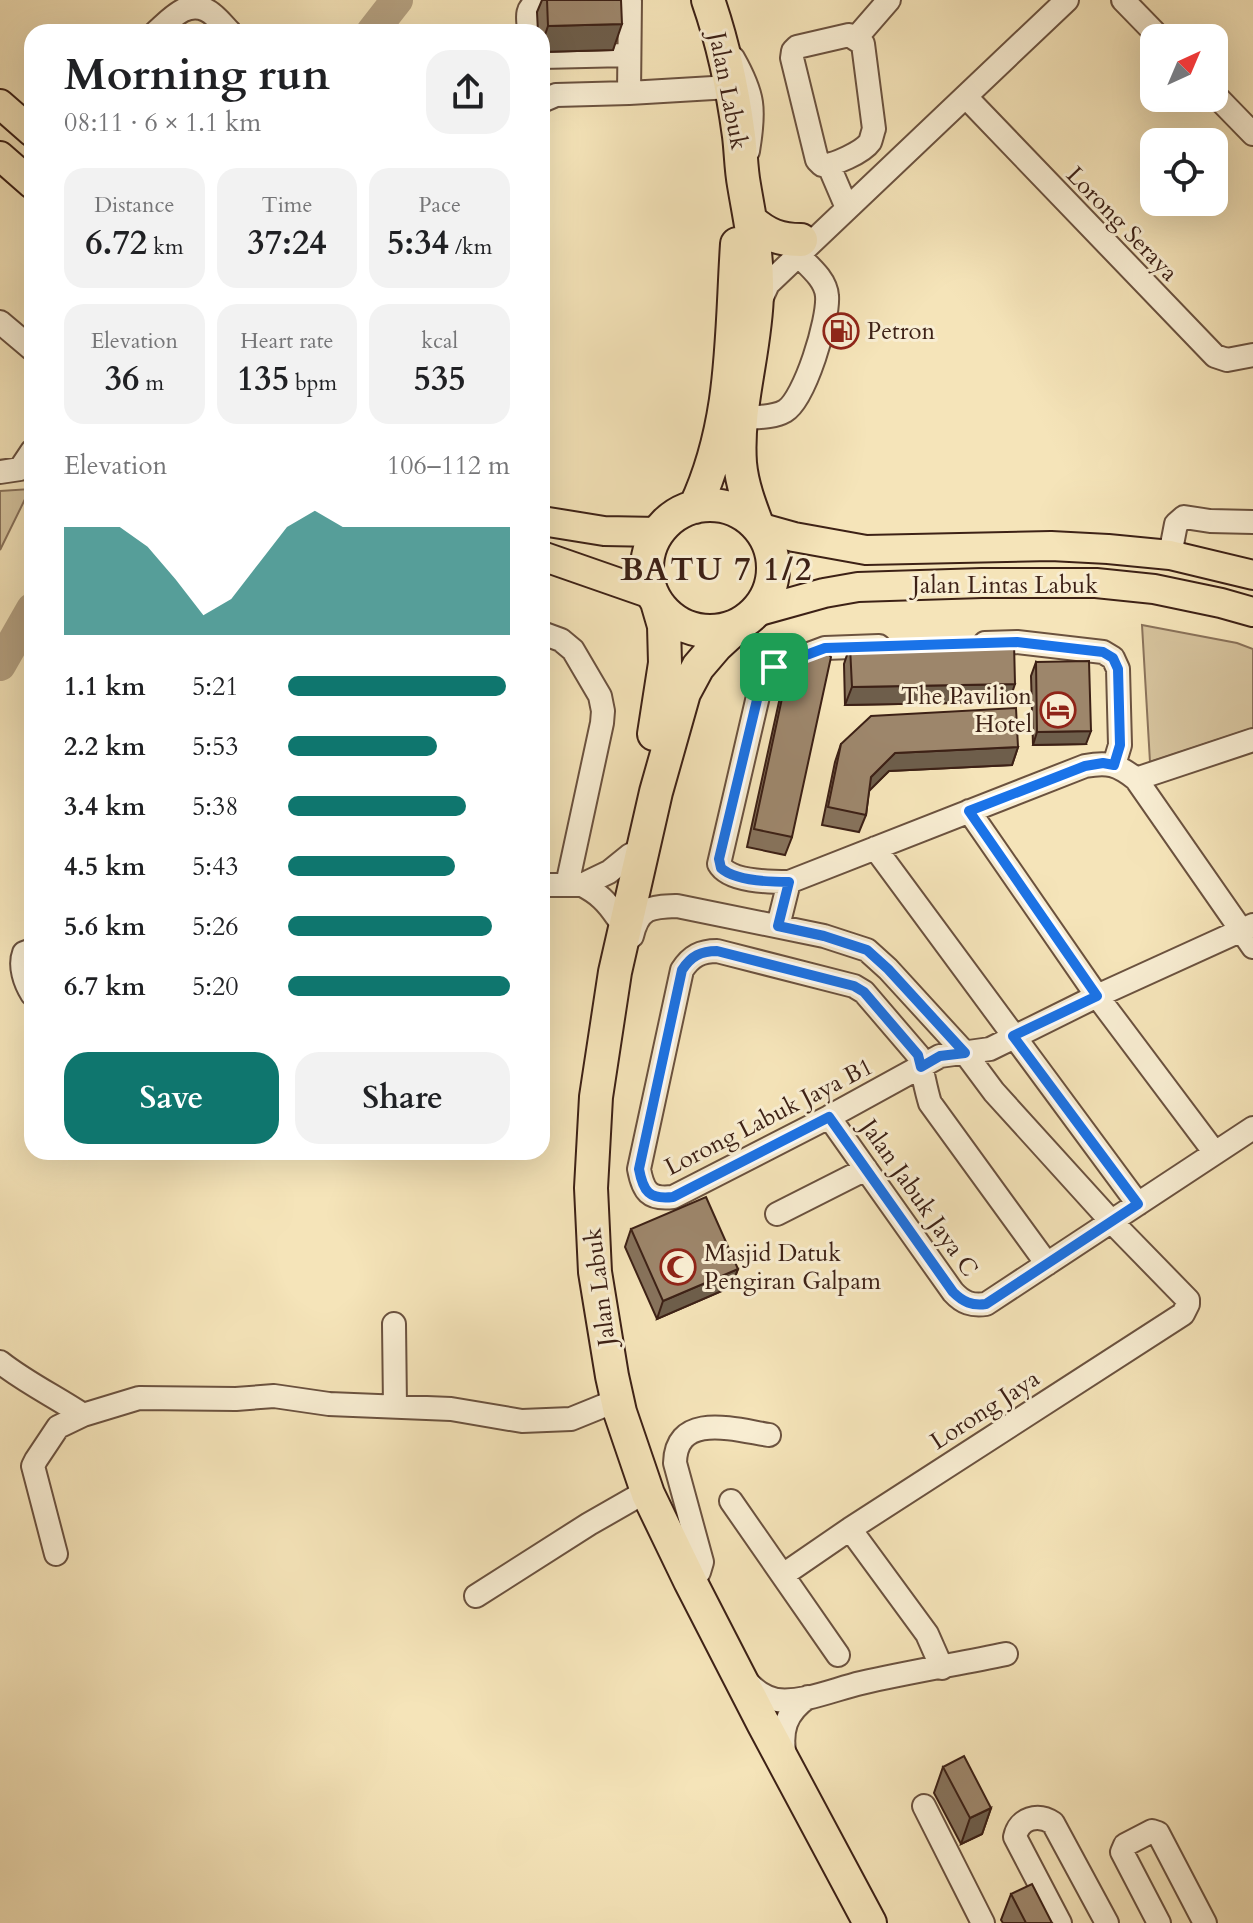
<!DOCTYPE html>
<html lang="en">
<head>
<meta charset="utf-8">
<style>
	:root { --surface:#fff; --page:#f2f2f2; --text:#202124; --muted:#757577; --accent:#0f766e }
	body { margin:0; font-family:Cardo,serif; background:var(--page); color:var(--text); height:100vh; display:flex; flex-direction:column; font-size:30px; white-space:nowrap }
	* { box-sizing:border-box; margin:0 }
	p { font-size:26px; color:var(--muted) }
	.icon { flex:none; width:44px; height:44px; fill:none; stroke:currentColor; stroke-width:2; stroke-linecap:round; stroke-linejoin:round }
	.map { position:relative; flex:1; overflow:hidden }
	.details { position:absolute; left:24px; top:24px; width:526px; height:1136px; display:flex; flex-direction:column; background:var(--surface); border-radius:24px; box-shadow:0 8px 32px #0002 }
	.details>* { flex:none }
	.needle { width:52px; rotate:44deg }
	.controls { position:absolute; left:1140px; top:24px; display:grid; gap:16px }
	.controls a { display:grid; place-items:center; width:88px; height:88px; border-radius:16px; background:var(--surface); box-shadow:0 8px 32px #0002; font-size:40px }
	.pin { position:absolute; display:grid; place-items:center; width:68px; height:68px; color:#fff; margin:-34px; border-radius:16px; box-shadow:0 4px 12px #0006 }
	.round { display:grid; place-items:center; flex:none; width:84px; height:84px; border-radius:24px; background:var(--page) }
	.head { display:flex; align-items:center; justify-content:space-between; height:136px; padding:0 40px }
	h1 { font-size:44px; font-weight:700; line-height:60px }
	.metrics { display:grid; grid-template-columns:repeat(3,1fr); gap:12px; height:136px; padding:8px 40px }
	.metrics div { display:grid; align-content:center; border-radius:20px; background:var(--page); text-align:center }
	.metrics b { font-size:34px; font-weight:700 }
	.metrics small { font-size:22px; font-weight:400 }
	.metrics p { font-size:22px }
	.chart { height:224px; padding:16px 40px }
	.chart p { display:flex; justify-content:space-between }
	.chart svg { width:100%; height:144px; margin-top:8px; fill:var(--accent); opacity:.7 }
	.primary-button { display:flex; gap:16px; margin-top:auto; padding:16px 40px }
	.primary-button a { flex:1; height:92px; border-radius:24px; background:var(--accent); color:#fff; font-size:32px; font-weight:700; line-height:92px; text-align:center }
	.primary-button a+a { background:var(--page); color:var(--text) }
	ul { padding:0 40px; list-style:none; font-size:26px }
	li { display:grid; grid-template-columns:128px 96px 1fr; align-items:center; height:60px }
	li i { height:20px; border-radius:10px; background:var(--accent) }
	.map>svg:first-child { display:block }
	.green { fill:#d6c39d; stroke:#8a725a; stroke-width:2 }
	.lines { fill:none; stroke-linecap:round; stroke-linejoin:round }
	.river { stroke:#b6a282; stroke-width:32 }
	.minor-casing { stroke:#6b523f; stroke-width:26 }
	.major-casing { stroke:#3d2116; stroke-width:32 }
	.highway-casing { stroke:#3d2116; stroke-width:36 }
	.minor { stroke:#f8edd2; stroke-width:22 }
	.major { stroke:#f5e4b9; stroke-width:28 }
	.highway { stroke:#f5e4b9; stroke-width:32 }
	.wall { fill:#87735c; stroke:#3d2116; stroke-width:2 }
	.shaded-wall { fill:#6e5e4b; stroke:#3d2116; stroke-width:2 }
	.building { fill:#9d866b; stroke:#3d2116; stroke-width:2 }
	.route-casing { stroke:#fff; stroke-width:16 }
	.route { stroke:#1a73e8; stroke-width:10 }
	.labels { text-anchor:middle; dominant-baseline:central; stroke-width:6; stroke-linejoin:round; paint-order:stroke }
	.street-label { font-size:24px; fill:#3d2116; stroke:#f8edd2 }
	.poi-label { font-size:24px; fill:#3d2116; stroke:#f8edd2; text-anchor:start }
	.district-label { font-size:32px; font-weight:bold; letter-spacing:2px; fill:#3d2116; stroke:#f8edd2 }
</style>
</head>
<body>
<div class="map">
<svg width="1253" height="1923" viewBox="0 0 1253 1923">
	<rect width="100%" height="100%" fill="#f5e4b9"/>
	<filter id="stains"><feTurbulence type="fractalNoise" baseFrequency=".0025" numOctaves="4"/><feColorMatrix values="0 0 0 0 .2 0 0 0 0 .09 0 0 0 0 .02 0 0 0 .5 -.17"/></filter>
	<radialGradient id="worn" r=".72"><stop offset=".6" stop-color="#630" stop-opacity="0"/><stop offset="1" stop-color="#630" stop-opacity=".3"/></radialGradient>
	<path class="green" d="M30,489L0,550V491Z
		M1142,625L1237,643L1253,649V728L1150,762Z"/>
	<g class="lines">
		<path class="river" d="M372,32L397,0
			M0,665L32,609"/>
		<defs>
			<path id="minor" d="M1123,0L1160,38
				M156,32C170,20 186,0 206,10C215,14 223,25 230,32
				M529,32C529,21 524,9 536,4L630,0
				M849,35L863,44L874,129C873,131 871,140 870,142C863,152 833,166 822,165L817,160L792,58L793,51L797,47Z
				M856,38L889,0
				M542,57L629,55
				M733,58C754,95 755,109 748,151
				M629,93L630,0
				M1214,94L1253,134
				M966,97L1215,356L1227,360L1253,355
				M542,101L556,95L629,93L730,87
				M829,166L847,208
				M758,306L768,284L1067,0
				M0,322L32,349
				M742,418C756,417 773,418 785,411C805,399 829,319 827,296C826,280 810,267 799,256
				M0,472L20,469L32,451
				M1170,555L1176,524L1184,517L1210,521L1253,522
				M542,633L561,640L573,650L600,696L603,711L602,723L567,885
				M985,643L1017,642L1103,652L1113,658L1118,669L1120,745L1114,765
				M1136,779L1253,740
				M969,811L1097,996L1215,1153
				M875,848L1138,1204
				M789,882C770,882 729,882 719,864L762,679L774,667L825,648L879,646
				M542,885H582L609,872L630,855
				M582,885C598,893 607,902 617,917
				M778,926L789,882L1085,766C1108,762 1117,764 1136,779L1253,947
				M632,936C639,907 651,907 677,906L824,936L867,950L888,969L965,1053L994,1092L1111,1221L1188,1300V1304L1183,1314L850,1529L927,1634L942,1668
				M32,950L24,953C19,966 25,983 32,994
				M829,1117L953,1292C963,1303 972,1306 986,1304L1253,1128
				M777,1214L866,1169
				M1047,1264L930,1103C925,1087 923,1071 918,1055L864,992L854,986L717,951C701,951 691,956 682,970L639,1169C643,1191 649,1200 673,1197L829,1117L940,1056L990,1049L1097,996L1253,925
				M394,1324L395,1406
				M0,1362C25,1382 56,1397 83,1415
				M731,1501L838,1655
				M56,1554L33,1466L36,1460L58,1427L83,1415L139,1398L236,1399L274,1396L329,1404L451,1409L522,1421L571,1419L608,1404
				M783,1575L850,1529
				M690,1581L699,1572L702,1562L675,1463C676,1411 736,1430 769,1435
				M476,1596L589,1524L638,1496
				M746,1681C755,1690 764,1698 777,1700C804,1703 835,1689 861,1683C909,1672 958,1664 1006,1654
				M785,1758C780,1731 785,1713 808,1697
				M924,1806L983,1923
				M1060,1923L1015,1837C1019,1818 1038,1813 1053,1823L1107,1923
				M1159,1923L1122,1852L1125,1845L1152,1831L1158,1833L1205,1923"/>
			<path id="major" d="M0,104L32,132
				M0,156L32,184
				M542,521L604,531L659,532
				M758,527L794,537L866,550L1051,546L1108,549L1170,555L1253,575
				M542,556L654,595
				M756,612L824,593L858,587L982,583H1096L1154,589L1221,603L1253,612"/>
			<path id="highway" d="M708,0C723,43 733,91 739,136C741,152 741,169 744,185C750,221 758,256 757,293C756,350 736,406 740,463C742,485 750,506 758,527
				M751,221C767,235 780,240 801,240
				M647 568a63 63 0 1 1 126 0a63 63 0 1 1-126 0Z
				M695,507C735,422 731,335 737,244
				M741,623L716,646L698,667L684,693L656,792L615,972L596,1097L591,1188L595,1272L612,1376L620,1412L648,1494L690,1581L763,1723L870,1923
				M654,734L665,663L664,626L657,602"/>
		</defs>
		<use href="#minor" class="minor-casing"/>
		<use href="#major" class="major-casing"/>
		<use href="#highway" class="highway-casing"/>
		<use href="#minor" class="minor"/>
		<use href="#major" class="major"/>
		<use href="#highway" class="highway"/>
	</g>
	<path class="wall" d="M542,0H621L613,50L542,52V32H538L537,12Z
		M850,646L1009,702L845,705L844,664Z
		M790,661L792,837L785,855L747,847L784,679Z
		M1036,662L1086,744L1033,745L1031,676Z
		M841,744L1018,747L1012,765L889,771L869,790L866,815L859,832L822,825L835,762Z
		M631,1229L738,1269L731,1287L657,1319L625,1247Z
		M943,1767L991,1808L982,1834L961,1844L934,1793Z
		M1011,1894L1052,1923H1003L1001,1920Z"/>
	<path class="shaded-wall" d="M622,24L613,50L542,52V44L548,26Z
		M1015,684L1009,702L845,705L852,687Z
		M1091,731L1086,744L1033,745L1037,732Z
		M1018,747L1012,765L889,771L865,795L871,777L895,753Z
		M738,1269L731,1287L657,1319L663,1301Z
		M991,1808L982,1834L961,1844L970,1818Z"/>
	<path class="building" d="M547,0H621L622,24L548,26Z
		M1014,642L1015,684L852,687L850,646Z
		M825,650L831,657L792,837L754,829L790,661Z
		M1089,661L1091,731L1037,732L1036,662Z
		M1016,708L1018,747L895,753L871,777L866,815L828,807L841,744L871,716Z
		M706,1197L738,1269L663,1301L631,1229Z
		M964,1756L991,1808L970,1818L943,1767Z
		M1032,1884L1052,1923H1026L1011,1894Z"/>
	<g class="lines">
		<defs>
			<path id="route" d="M1017,642L1103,652L1113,658L1118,669L1120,745L1114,765L1103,763L1085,766L969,811L1097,996L1013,1036L1138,1204L986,1304C972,1306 963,1302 953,1292L829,1117L673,1197C649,1200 643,1191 639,1169L682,970C691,956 701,951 717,951L854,986L864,992L918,1055L921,1067L940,1056L965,1053L888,969L867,950L824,936L778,926L789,882C769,882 735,881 721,868L719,859L762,679L774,667L825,648Z"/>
		</defs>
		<use href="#route" class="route-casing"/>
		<use href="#route" class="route"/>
	</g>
	<defs>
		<symbol id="fuel-ring" viewBox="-11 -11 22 22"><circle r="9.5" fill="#f8edd2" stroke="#8f2418" stroke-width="1.5"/><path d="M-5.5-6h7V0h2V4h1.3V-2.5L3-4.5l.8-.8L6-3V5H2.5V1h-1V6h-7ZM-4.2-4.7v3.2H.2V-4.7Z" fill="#8f2418"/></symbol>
		<symbol id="hotel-ring" viewBox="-11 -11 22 22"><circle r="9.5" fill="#f8edd2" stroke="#8f2418" stroke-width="1.5"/><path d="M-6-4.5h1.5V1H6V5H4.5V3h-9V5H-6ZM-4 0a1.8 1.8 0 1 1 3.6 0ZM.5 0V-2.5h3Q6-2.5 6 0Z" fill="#8f2418"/></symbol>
		<symbol id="mosque-ring" viewBox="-11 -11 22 22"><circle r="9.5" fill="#f8edd2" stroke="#8f2418" stroke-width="1.5"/><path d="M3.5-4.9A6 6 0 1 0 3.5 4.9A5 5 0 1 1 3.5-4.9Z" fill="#8f2418"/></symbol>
	</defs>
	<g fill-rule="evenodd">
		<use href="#fuel-ring" x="821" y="311" width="40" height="40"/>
		<use href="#hotel-ring" x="1038" y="690" width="40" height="40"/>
		<use href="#mosque-ring" x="658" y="1247" width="40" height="40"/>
	</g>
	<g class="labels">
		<g class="street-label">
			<text transform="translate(728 91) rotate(79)">Jalan Labuk</text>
			<text transform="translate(1122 224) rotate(46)">Lorong Seraya</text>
			<text x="1005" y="585">Jalan Lintas Labuk</text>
			<text transform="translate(769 1117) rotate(-27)">Lorong Labuk Jaya B1</text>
			<text transform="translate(919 1198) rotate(55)">Jalan Jabuk Jaya C</text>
			<text transform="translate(600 1287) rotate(-97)">Jalan Labuk</text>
			<text transform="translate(985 1410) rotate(-33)">Lorong Jaya</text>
		</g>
		<g class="poi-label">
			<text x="867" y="331">Petron</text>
			<text x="1032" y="696" text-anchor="end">The Pavilion<tspan x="1032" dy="28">Hotel</tspan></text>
			<text x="704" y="1253">Masjid Datuk<tspan x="704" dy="28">Pengiran Galpam</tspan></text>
		</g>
		<g class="district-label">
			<text x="717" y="570">BATU 7 1/2</text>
		</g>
	</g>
	<rect width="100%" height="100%" filter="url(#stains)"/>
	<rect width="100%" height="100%" fill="url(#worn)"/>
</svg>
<div class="controls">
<a><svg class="needle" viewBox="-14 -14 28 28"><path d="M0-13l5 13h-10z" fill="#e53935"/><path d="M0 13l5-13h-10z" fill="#757577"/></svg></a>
<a><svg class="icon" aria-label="locate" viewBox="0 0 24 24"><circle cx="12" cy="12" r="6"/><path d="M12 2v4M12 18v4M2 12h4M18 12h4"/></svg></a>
</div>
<div class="pin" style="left:774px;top:667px;background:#1e9e55"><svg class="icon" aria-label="arrive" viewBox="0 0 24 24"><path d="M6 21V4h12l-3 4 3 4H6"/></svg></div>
<section class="details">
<div class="head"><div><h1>Morning run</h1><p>08:11 · 6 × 1.1 km</p></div><a class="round"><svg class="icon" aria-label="share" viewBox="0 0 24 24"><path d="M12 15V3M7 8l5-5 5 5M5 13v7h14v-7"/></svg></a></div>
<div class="metrics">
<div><p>Distance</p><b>6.72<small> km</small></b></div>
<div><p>Time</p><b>37:24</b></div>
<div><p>Pace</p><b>5:34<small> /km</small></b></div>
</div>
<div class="metrics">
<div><p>Elevation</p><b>36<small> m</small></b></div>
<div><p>Heart rate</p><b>135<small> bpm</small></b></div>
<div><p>kcal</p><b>535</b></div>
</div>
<div class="chart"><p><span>Elevation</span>106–112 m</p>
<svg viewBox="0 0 160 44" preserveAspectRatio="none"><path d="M0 44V11L10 11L20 11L30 17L40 27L50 38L60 33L70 22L80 11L90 6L100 11L110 11L120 11L130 11L140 11L150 11L160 11V44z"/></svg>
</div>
<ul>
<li><b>1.1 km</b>5:21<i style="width:98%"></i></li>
<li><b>2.2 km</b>5:53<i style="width:67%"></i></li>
<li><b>3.4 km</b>5:38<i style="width:80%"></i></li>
<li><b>4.5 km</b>5:43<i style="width:75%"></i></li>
<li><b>5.6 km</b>5:26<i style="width:92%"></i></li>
<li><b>6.7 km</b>5:20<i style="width:100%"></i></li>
</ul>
<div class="primary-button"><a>Save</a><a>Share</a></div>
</section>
</div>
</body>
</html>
